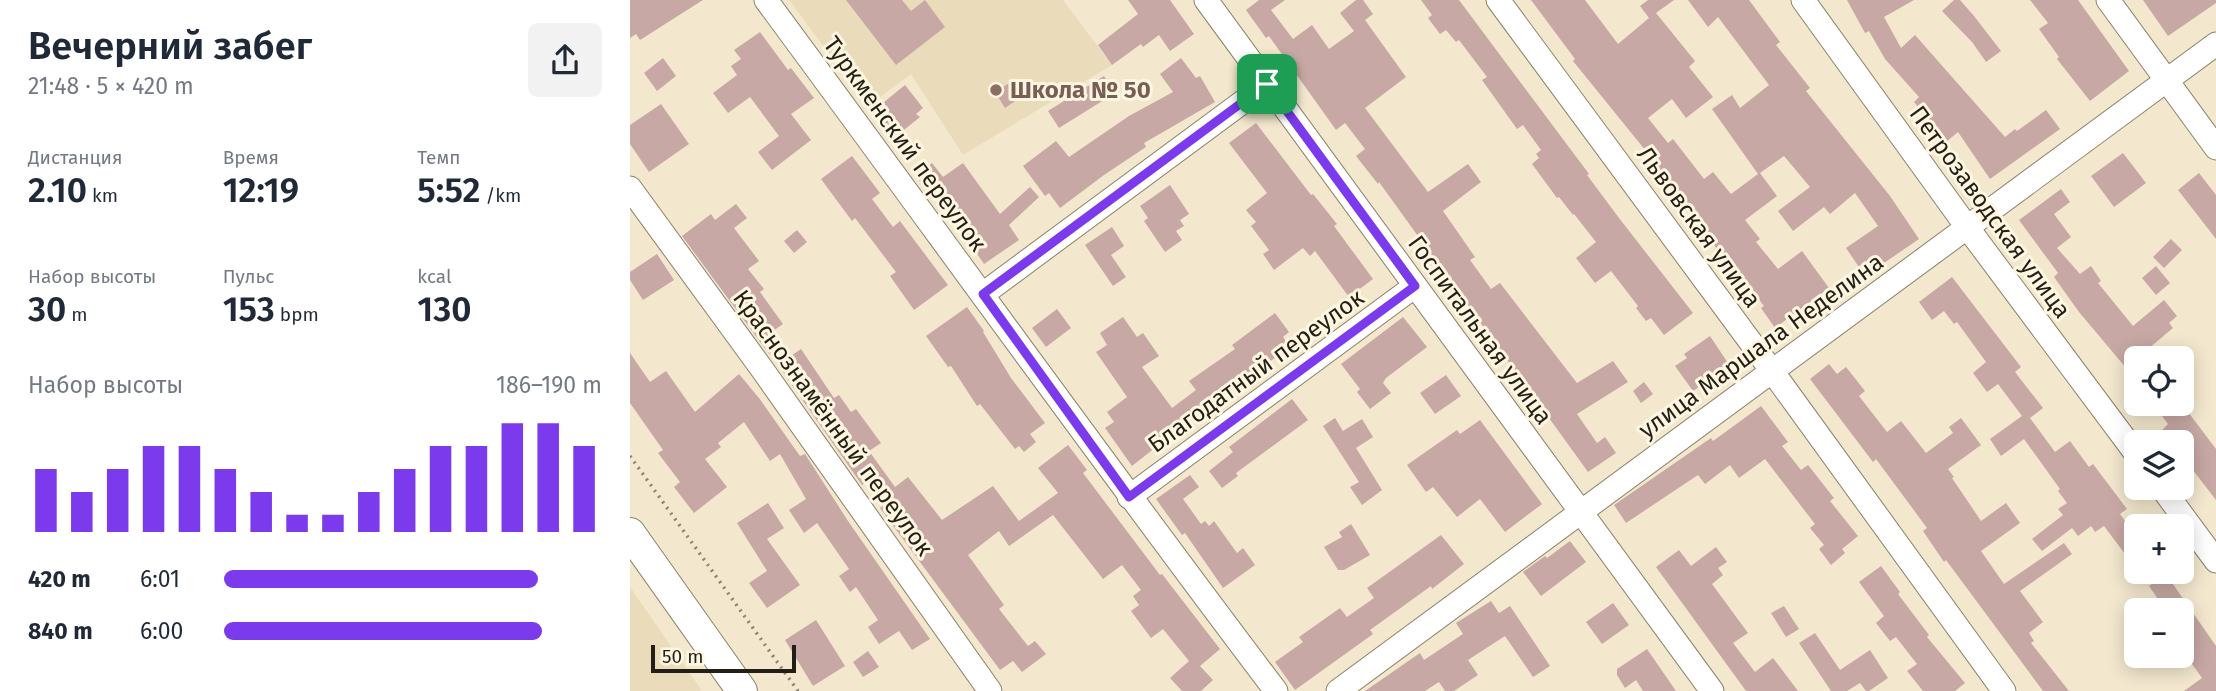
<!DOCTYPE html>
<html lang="ru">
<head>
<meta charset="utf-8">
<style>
	:root { --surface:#fff; --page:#f2f2f3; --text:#1f2937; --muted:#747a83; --accent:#7c3aed }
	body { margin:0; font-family:"Fira Sans",sans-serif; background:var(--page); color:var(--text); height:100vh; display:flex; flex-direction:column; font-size:26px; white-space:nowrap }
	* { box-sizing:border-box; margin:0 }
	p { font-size:23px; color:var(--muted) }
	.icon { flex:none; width:38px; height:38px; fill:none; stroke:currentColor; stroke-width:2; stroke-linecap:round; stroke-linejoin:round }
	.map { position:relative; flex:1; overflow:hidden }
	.details { display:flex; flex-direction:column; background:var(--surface); width:630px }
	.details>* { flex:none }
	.controls { position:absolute; left:1494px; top:346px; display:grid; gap:14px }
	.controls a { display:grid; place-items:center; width:70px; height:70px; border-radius:10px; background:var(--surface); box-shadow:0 4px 18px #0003; font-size:35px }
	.scale { position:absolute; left:21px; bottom:18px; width:145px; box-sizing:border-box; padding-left:7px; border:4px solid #231f16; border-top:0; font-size:19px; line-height:24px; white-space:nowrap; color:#231f16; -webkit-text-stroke:5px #fff6e1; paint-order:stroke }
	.pin { position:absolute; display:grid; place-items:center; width:60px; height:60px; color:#fff; margin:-30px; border-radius:14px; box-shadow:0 4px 10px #0006 }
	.round { display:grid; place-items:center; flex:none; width:74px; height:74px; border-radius:10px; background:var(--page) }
	.headline { display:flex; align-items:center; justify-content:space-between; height:119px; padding:0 28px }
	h1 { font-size:38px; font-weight:600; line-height:52px }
	.figures { display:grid; grid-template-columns:repeat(3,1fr); gap:10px; height:119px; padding:7px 28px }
	.figures div { display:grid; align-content:center }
	.figures b { font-size:35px; font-weight:600 }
	.figures small { font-size:19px; font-weight:400 }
	.figures p { font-size:19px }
	.chart { height:196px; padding:14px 28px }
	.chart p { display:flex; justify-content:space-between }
	.chart svg { width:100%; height:126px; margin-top:7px; stroke:var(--accent); stroke-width:6 }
	ul { padding:0 28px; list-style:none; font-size:23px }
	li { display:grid; grid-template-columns:112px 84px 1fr; align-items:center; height:52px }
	li i { height:18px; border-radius:9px; background:var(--accent) }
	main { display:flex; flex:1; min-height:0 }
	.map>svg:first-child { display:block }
	.built { fill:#eadcba }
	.building { fill:#c7a8a4 }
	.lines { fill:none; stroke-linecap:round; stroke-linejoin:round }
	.minor-casing { stroke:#8b8169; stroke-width:25 }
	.tertiary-casing { stroke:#8b8169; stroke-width:32 }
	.path { stroke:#8c8473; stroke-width:3.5; stroke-dasharray:2 5; stroke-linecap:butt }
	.minor { stroke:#fff; stroke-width:23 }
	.tertiary { stroke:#fff; stroke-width:30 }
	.route-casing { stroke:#fff; stroke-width:14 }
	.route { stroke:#7c3aed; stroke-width:9 }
	.education-dot { fill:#8d6e63; stroke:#fff6e1; stroke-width:2.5 }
	.labels { text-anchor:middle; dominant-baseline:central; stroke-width:6; stroke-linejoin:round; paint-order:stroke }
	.education-label { font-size:24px; font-weight:bold; fill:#785e54; stroke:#fff6e1; text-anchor:start }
	.street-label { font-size:24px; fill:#231f16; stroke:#fff6e1 }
</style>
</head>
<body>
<main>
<section class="details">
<div class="headline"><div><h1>Вечерний забег</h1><p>21:48 · 5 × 420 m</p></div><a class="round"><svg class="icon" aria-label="share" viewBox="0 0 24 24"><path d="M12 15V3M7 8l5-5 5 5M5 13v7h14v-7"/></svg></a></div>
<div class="figures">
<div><p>Дистанция</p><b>2.10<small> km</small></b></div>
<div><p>Время</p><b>12:19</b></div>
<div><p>Темп</p><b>5:52<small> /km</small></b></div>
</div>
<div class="figures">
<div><p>Набор высоты</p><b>30<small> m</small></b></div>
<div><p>Пульс</p><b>153<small> bpm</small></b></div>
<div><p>kcal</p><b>130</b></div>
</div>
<div class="chart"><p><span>Набор высоты</span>186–190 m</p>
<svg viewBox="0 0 160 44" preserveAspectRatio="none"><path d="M5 44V22M15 44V30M25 44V22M35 44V14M45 44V14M55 44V22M65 44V30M75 44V38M85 44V38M95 44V30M105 44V22M115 44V14M125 44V14M135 44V6M145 44V6M155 44V14"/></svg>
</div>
<ul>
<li><b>420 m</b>6:01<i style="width:83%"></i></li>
<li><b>840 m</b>6:00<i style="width:84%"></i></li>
</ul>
</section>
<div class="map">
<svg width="1586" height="691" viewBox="0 0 1586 691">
	<rect width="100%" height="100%" fill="#f3e8ce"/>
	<path class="built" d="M159,0H433L482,65L333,155L281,74L238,106Z
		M0,587L72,691H0Z"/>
	<path class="building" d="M0,0H73L10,40L6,34L0,38Z
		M216,0H272L281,11L295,0L315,27L266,65Z
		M498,0H540L564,34L540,51L529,35L513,47L511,44L482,65L468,45L508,14Z
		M629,0H655L641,10L663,39L682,25L699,49L724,31L710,13L726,0H733L743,14L735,20L776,77L735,108L798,192L838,164L851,182L813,211L845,257L840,260L861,289L870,283L947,383L983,361L998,382L947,414L967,443L975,437L986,453L958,472L749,182L748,184L726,156L735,149L715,123L706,130L639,36L636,38L616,10Z
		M791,0H829L959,174L957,175L989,218L1063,313L1034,335L1021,318L1016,321L1006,308L1008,306L981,271L965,283L946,258L966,242L944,214L943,215L929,197L927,198L902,164L909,158L906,154L911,150L893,125L887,129L852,80L857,77L829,40L826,42L816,30L810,34L798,18L802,15Z
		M901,0H955L988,44L1019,18L1010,6L1018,0H1044L1026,13L1065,61L1059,67L1083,97L1056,118L1042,99L1018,118L1038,143L1043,139L1074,179L1083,172L1101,194L1128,174L1082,109L1102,95L1110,108L1139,85L1088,17L1078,27L1058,0H1119L1150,42L1146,45L1180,88L1176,91L1260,196L1289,239L1235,276L1216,248L1248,226L1225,193L1200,214L1194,207L1163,231L1148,211L1180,187L1154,156L1130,173L1147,196L1115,220L1130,239L1126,242L1148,269L1172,251L1199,288L1145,328L1131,308L1134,306L1107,271L1105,273L1084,245L1085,244L1018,158L1020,156L943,61L945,59Z
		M1217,0H1284L1254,17L1271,48L1285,35L1375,137L1385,129L1387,131L1416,110L1430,129L1360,179L1328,132L1316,142L1284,102L1289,97L1255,59L1239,31L1235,33Z
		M1324,0H1330L1344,16L1371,51L1356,62L1342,42L1312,11Z
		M1400,0H1448L1499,71L1460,101L1427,59L1429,57L1409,29L1418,23Z
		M1513,0H1586V3L1538,36Z
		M130,32L158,70L161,68L184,98L161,114L181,140L142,170L128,152L149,136L120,97L98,113L83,93L107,75L101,66L111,59L104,50Z
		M33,58L46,76L27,91L14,73Z
		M551,58L566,78L570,76L585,102L514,143L516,147L474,175L430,208L419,193L415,196L393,166L426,141L439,157L499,116L543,92L530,74Z
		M474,76L485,93L429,128L418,111Z
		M381,82L391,97L375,108L365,92Z
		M275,85L293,108L286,114L290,117L264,138L243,111Z
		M31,104L59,144L19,172L0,144V125Z
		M626,123L681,195L683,194L707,224L704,226L743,279L719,297L685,251L680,256L673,248L644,270L633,254L639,250L621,226L626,222L616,210L637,193L599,143Z
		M1493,153L1516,183L1484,207L1461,176Z
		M222,156L250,193L242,199L263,227L270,221L318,285L284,310L260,276L266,272L225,218L222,221L191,179Z
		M302,163L313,177L333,163L370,214L400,187L409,197L379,225L389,240L354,264L300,185L295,188L286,176Z
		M1569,173L1586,195V239L1548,190Z
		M540,185L559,214L550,220L554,226L546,231L552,240L535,252L514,221L518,218L510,206Z
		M1431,189L1440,202L1424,214L1441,237L1427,248L1450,274L1461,266L1471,281L1468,283L1503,326L1534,300L1547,316L1539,323L1543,328L1518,349L1526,359H1507V381L1449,312L1424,277L1428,273L1389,220Z
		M106,204L117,218L104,228L129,261L118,269L134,289L130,292L153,324L140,333L150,346L139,354L52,236L81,214L85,220Z
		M482,227L494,246L481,255L496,277L483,286L455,245Z
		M167,230L177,242L164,253L154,241Z
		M1541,239L1552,250L1534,268L1523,257Z
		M27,254L44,280L13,300L0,280V272Z
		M1526,266L1540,283L1526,295L1512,278Z
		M1322,277L1391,367L1385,372L1413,408L1400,418L1425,452L1440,441L1459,467L1463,464L1497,509L1490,514L1507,537V570L1474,526L1465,532L1461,526L1448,536L1442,528L1412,551L1402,539L1433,515L1428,509L1437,503L1428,491L1430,489L1394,439L1371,456L1360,439L1392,416L1368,384L1357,392L1343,373L1356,362L1327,322L1324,324L1314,311L1302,320L1289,302Z
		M337,307L354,331L353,332L381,378L415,423L400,434L406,442L394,452L389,446L385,449L350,404L347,406L321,366L318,367L296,336Z
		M427,309L441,328L416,347L402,328Z
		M645,313L659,332L653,337L660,347L568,414L502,466L475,428L484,422L477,412L497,397L466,352L477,345L470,333L493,317L507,337L513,333L529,356L512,367L542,408L566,390L559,381L605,349L602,345Z
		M773,317L797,347L756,378L753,383L761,393L740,409L727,392L730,389L711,364Z
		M1080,336L1100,366L1063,391L1045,366L1057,358L1054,354Z
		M171,349L204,398L209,395L221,412L226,409L251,443L239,451L265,487L278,477L312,520L363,486L389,521L428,493L408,468L438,445L457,470L453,473L530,575L532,574L590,649L570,666L583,680L571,691H552L540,678L559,661L533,629L521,638L501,611L509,605L503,596L511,590L492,565L473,579L423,515L379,546L369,531L338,555L374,605L369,609L398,646L405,641L416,654L392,672L383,661L370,670L250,508L257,503L238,481L232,485L148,365Z
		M0,353L20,382L36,371L65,412L109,374L129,398L170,456L175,454L218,521L300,639L282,650L269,631L249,644L238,627L248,620L226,587L220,592L209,576L219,569L187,523L174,533L159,510L176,499L150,454L140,461L114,422L88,443L91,447L75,459L97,487L64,513L44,487L50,482L28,453L33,450L0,403Z
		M1199,364L1207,374L1216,367L1235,391L1229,396L1257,432L1271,421L1296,453L1323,433L1319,427L1331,418L1351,445L1318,469L1324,477L1322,478L1351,521L1376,503L1390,523L1351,551L1374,584L1434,543L1442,554L1390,591L1413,622L1399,633L1404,641L1401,643L1439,691H1413L1316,560L1314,562L1293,531L1297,528L1246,459L1243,462L1180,379Z
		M816,375L831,396L805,414L790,393Z
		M1014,382L1023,394L1011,403L1003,391Z
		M662,399L678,420L606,473L608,476L592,488L579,471L603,452L599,447Z
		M1523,404H1552L1586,449V500L1552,456V443H1541L1532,430L1538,424Z
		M1131,406L1158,442L1152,446L1171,470L1178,465L1204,498L1200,501L1228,536L1212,549L1215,553L1201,565L1189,549L1194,545L1180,528L1185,524L1135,459L1109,478L1100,465L1075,484L1068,475L996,523L984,505L1081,438L1083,441Z
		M705,418L713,431L732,419L743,437L726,448L752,490L732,505L720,487L729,482L693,426Z
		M850,420L912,504L875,532L850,499L827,517L803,487L796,492L777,465L827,430L830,434Z
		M560,475L569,487L553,499L571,524L575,521L579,526L584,521L607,553L613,548L625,565L593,588L555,533L552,535L526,499Z
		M138,503L154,528L137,539L170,585L137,608L119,583L137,571L107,523Z
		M721,524L740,555L714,570H708L694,547L712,537L709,532Z
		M811,535L834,564L802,589L801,586L740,630L743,634L665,690L645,662L673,642L669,637L710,608L717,617L744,598L737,588Z
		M940,541L956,562L911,596L893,572L915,556L917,558Z
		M1086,547L1097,562L1088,568L1093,575L1082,584L1118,633L1103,643L1125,672L1143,658L1168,691H1116L1026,567L1049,550L1061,566Z
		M1251,566L1270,592L1268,594L1299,635L1297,637L1335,683L1325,691H1293L1277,671L1287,664L1266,637L1260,641L1246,623L1254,616L1229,582Z
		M1536,574L1586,646V691H1554L1572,678L1552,650V611H1536L1519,586Z
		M861,601L869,613L880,606L920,666L903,677L875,636L838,660L848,675L824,691H815L809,682L795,691H735L790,653L794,660L833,634L826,623Z
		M983,603L999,625L972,644L956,622Z
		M1154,606L1169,629L1156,637L1141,613Z
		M186,620L215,666L183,686L155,640Z
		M1185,633L1210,670L1240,650L1258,678L1239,691H1236L1230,683L1217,691H1201L1169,643Z
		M1017,649L1046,691H1013L1006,680L995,688L987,675V669Z
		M238,651L249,667L233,677L223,662Z"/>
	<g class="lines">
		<defs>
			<path id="minor" d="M136,0C306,230 473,463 646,691
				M576,0L1082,691
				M868,0L1142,371L1374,691
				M1173,0L1337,227L1507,455
				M1478,0L1586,148
				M0,188L132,369L360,691
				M353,294L637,84
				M1532,488L1586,561
				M499,497L785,286
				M708,691L1586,44"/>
			<path id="tertiary" d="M0,533L112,691"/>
		</defs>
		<use href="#minor" class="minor-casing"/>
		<use href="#tertiary" class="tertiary-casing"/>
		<path class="path" d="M0,456L168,691"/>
		<use href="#minor" class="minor"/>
		<use href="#tertiary" class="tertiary"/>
	</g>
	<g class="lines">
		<defs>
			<path id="route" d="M637,84L785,286L499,497L353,294Z"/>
		</defs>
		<use href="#route" class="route-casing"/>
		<use href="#route" class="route"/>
	</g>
	<circle class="education-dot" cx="366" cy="90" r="7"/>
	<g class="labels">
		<g class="education-label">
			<text x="380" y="90">Школа № 50</text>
		</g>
		<g class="street-label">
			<text transform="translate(275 144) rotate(54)">Туркменский переулок</text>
			<text transform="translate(1360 212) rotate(54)">Петрозаводская улица</text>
			<text transform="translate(1069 227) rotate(54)">Львовская улица</text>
			<text transform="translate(850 330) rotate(54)">Госпитальная улица</text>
			<text transform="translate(1131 346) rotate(-36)">улица Маршала Неделина</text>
			<text transform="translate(626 371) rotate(-36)">Благодатный переулок</text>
			<text transform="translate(203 423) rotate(54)">Краснознамённый переулок</text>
		</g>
	</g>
</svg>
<div class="controls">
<a><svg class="icon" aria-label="locate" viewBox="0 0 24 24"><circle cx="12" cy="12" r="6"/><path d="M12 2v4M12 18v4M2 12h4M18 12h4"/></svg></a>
<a><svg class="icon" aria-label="layers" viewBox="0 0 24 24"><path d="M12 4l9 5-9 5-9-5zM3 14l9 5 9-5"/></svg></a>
<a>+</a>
<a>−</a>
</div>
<div class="scale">50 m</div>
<div class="pin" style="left:637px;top:84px;background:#1e9e55"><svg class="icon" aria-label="arrive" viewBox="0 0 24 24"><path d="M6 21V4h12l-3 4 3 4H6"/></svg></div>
</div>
</main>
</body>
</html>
